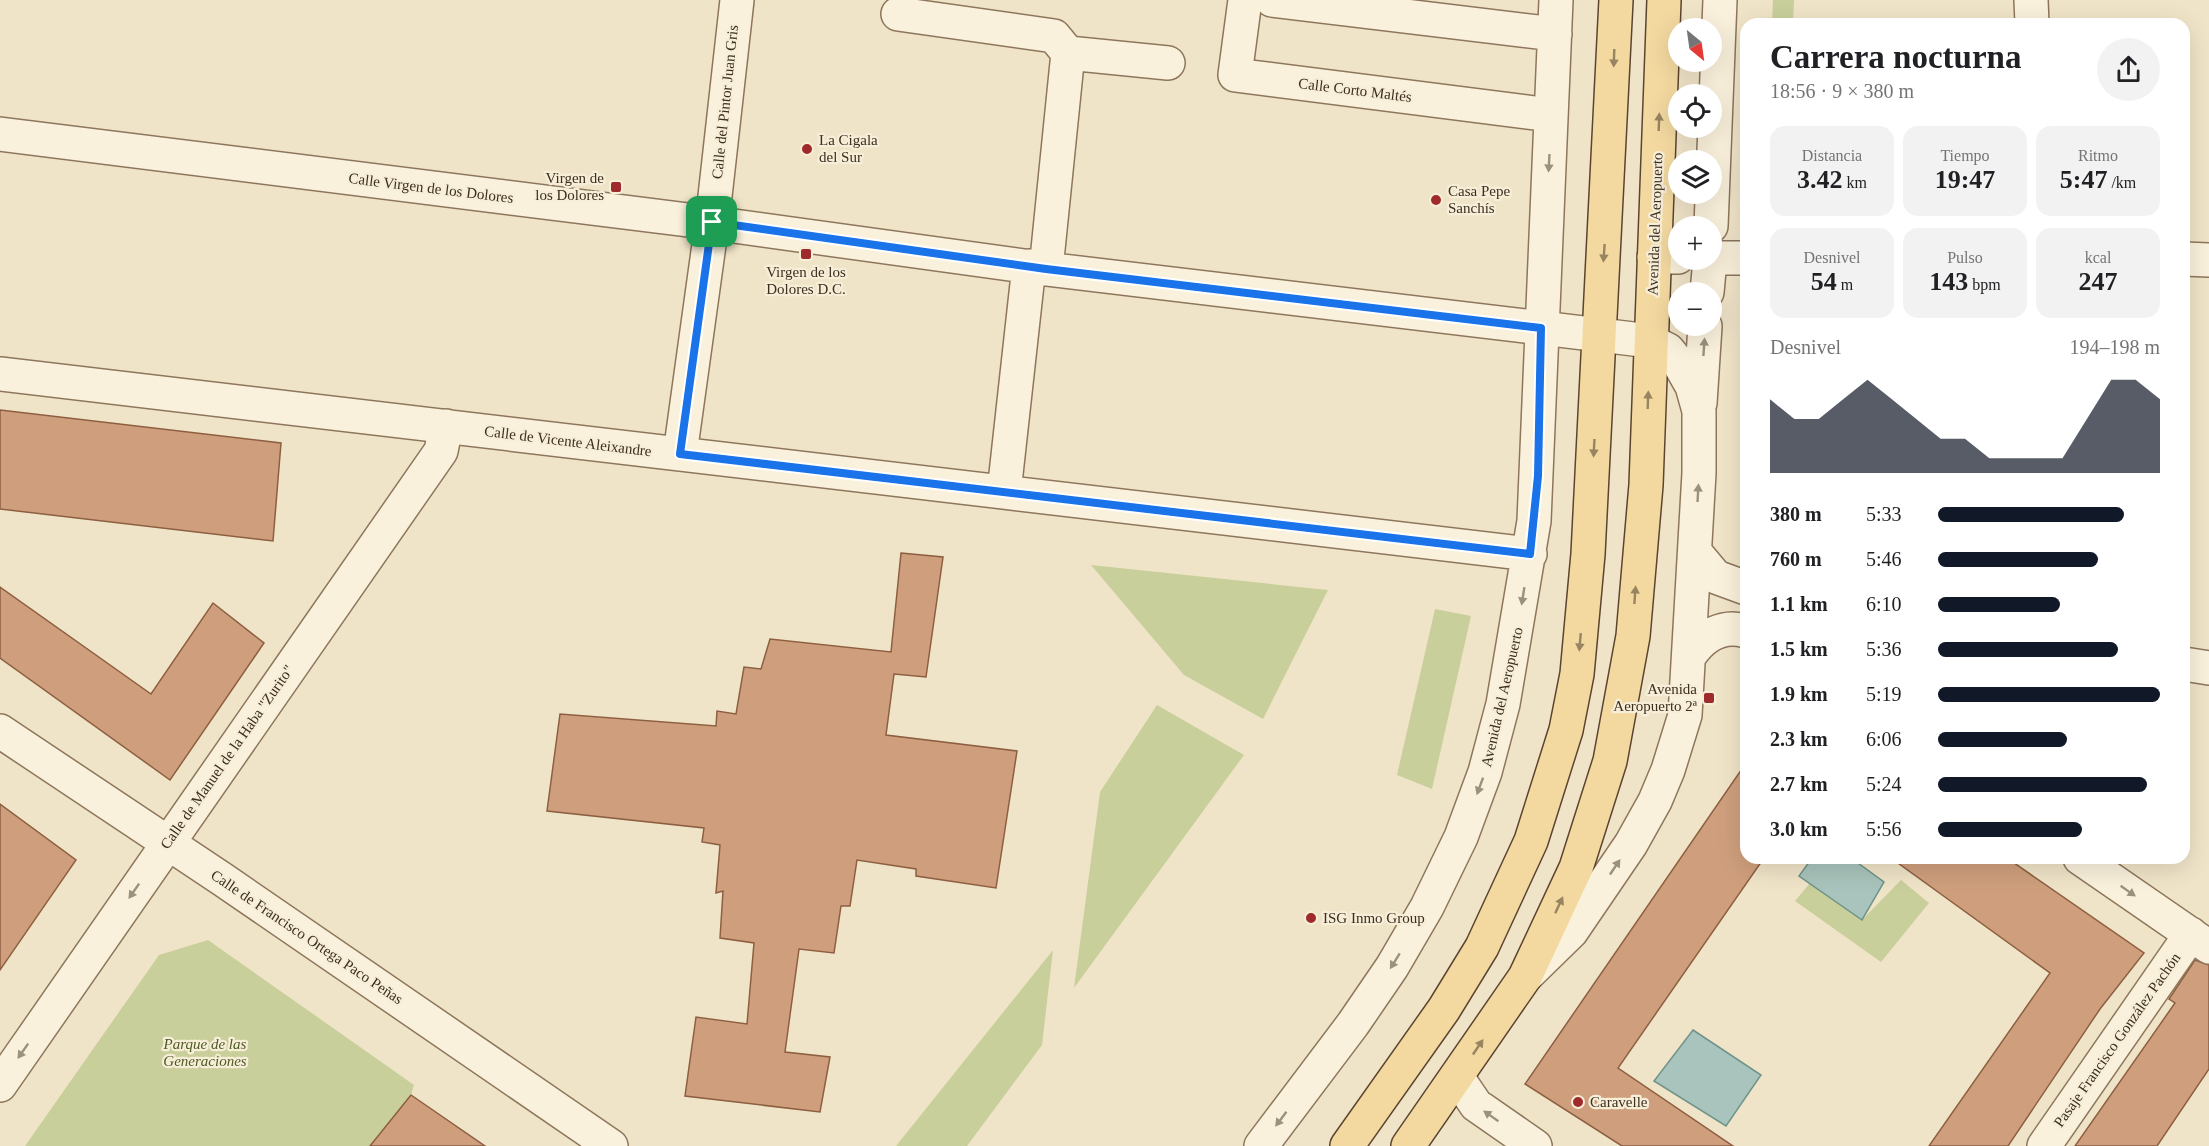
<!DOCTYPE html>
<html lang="es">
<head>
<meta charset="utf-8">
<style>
	:root { --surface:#fff; --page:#f2f2f2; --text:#202124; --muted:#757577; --accent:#111827 }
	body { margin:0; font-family:Georgia,serif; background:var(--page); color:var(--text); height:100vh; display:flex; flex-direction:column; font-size:22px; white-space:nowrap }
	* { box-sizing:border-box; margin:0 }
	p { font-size:20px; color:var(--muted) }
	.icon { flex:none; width:33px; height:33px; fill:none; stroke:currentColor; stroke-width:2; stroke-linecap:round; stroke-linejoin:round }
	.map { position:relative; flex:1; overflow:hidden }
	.details { position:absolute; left:1740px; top:18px; width:450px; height:846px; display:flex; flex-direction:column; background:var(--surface); border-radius:18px; box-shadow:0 6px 24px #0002 }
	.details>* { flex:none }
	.needle { width:39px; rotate:151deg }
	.controls { position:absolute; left:1668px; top:18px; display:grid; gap:12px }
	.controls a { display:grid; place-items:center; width:54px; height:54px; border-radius:50%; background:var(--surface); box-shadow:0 6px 24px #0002; font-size:30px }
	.pin { position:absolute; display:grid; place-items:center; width:51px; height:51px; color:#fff; margin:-26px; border-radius:12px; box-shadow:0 3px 9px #0006 }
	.round { display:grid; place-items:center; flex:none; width:63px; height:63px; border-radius:32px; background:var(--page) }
	.overview { display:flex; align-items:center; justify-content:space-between; height:102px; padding:0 30px }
	h1 { font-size:33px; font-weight:600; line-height:45px }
	.stats { display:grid; grid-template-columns:repeat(3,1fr); gap:9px; height:102px; padding:6px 30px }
	.stats div { display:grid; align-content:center; border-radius:15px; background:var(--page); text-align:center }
	.stats b { font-size:26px; font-weight:600 }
	.stats small { font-size:16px; font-weight:400 }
	.stats p { font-size:16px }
	.chart { height:168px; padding:12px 30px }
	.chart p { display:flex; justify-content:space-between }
	.chart svg { width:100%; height:108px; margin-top:6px; fill:var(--accent); opacity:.7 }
	ul { padding:0 30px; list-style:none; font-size:20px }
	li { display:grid; grid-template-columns:96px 72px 1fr; align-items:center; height:45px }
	li i { height:15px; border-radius:8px; background:var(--accent) }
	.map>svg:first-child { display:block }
	.green { fill:#c9cf9b }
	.water { fill:#a9c4bc; stroke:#6f938a; stroke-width:1.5 }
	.building { fill:#cf9f7d; stroke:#8d5f41; stroke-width:1.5 }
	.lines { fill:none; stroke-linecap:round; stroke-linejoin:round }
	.minor-casing { stroke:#8d765c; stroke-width:36 }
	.major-casing { stroke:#5b4430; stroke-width:36 }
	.minor { stroke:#faf1dc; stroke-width:33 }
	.major { stroke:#f3d9a0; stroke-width:33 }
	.oneway { fill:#988460 }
	.oneway2 { fill:#9c907e }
	.route-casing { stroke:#fff; stroke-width:12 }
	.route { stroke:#1a73e8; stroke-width:8 }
	.poi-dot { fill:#9e2a2b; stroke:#f7eed8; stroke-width:2 }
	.labels { text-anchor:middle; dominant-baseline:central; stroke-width:4.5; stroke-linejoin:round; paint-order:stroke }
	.street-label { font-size:15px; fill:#3d2e20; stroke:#f7eed8 }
	.poi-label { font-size:15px; fill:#3d2e20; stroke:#f7eed8; text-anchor:start }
	.park-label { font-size:15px; font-style:italic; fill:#4d5a26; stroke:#f7eed8 }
</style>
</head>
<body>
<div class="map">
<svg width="2209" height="1146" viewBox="0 0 2209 1146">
	<rect width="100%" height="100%" fill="#f0e4c8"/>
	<path class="green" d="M1773,0H1794L1793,24H1772Z
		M1091,565L1328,590L1263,719L1184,675Z
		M1435,609L1471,616L1432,789L1397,775Z
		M1157,705L1244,755L1074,988L1100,792Z
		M1901,880L1929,903L1881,962L1795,901L1810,883L1862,920Z
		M208,940L414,1085L411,1095L370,1146H25L159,955Z
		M1053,950L1042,1045L967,1146H896Z"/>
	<path class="water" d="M1812,858H1851L1884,882L1862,920L1799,876Z
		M1693,1030L1761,1075L1726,1126L1654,1081Z"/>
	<path class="building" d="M0,410L281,443L273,541L0,509Z
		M901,553L943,557L926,677L894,674L886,735L1017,751L996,888L916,876V869L857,860L850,906H841L834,953L799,949L785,1052L830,1057L820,1112L685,1096L696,1017L747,1024L754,943L720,938L723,891L716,893L720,845L702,842L704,828L547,811L560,714L716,726L717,711L736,714L744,667L761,669L770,639L891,652Z
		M0,587L151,694L213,603L264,643L170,780L0,658Z
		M1746,763V858H1764L1618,1068L1733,1146H1622L1525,1084Z
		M0,804L76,860L0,970Z
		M1891,858H2007L2144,953L2100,1009L2008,1146H1929L2050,973Z
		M2195,960L2209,965V1069L2157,1146H2075L2175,1003L2169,999Z
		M411,1095L485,1146H370Z"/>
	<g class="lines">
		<defs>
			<path id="minor" d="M1245,0L1235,75L1551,115
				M1272,0L1555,34
				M2031,0L2032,24
				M898,14L1054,36L1068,53L1046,269
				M1068,53L1168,63
				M0,134L712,223L1046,269L1650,341L1668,350L1680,365L1692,386L1699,411V473L1685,715L1668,770L1655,801L1631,844L1571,932L1527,975
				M1711,226L1720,0
				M1654,257H1678
				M1712,258H1746
				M2184,259L2209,260
				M1707,292L1710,260
				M0,374L1530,554
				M1700,403L1705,326
				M680,454L712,223L737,0
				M1004,492L1029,266
				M1695,552L1716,577L1746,588
				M1690,655C1703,636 1723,624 1746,631
				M2184,664L2209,668
				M0,731L222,879L611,1146
				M2080,858L2209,947
				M1457,1077L1476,1105L1535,1146
				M0,1085L441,451L446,426
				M1261,1146L1353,1024L1392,967L1427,907L1461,837L1485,772L1503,704L1534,521L1556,0
				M2044,1146L2191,934"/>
			<path id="major" d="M1347,1146L1444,1009L1482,947L1531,841L1566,730L1577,674L1588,554L1616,0
				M1408,1146L1525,977L1576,868L1610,761L1633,636L1646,485L1664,0"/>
		</defs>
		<use href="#minor" class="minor-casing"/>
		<use href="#major" class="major-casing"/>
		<use href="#minor" class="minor"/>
		<use href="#major" class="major"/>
	</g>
	<defs><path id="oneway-solid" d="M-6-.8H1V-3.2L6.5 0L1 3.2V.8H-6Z" transform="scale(1.5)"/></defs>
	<g class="oneway">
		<use href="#oneway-solid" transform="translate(1614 58) rotate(92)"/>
		<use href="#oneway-solid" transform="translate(1659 122) rotate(-88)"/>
		<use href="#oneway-solid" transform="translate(1604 253) rotate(94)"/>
		<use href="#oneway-solid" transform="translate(1648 400) rotate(-88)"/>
		<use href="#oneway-solid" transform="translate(1594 448) rotate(93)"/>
		<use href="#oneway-solid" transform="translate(1635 595) rotate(-86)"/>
		<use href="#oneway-solid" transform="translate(1580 642) rotate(95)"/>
		<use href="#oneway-solid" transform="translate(1559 905) rotate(-65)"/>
		<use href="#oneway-solid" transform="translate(1478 1047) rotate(-56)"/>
	</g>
	<g class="oneway2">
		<use href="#oneway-solid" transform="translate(1549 163) rotate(93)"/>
		<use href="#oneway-solid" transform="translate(1704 347) rotate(-86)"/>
		<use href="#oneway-solid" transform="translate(1698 493) rotate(-87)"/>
		<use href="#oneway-solid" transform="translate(1523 596) rotate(99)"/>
		<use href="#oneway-solid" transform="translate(1480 786) rotate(110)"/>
		<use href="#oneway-solid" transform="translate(1615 867) rotate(-56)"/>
		<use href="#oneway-solid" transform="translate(134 891) rotate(125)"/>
		<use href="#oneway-solid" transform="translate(2128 891) rotate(35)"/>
		<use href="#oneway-solid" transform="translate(1395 961) rotate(122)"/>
		<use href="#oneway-solid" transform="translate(23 1051) rotate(125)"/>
		<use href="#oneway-solid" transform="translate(1491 1116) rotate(-145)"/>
		<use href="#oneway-solid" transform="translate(1281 1119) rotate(127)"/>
	</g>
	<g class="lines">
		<defs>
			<path id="route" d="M712,222L1046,269L1541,328L1538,476L1530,554L680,454Z"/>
		</defs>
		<use href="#route" class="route-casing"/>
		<use href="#route" class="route"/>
	</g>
	<g class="poi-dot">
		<circle cx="807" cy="149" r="6"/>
		<rect x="610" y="181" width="12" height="12" rx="3"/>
		<circle cx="1436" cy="200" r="6"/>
		<rect x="800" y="248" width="12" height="12" rx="3"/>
		<rect x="1703" y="692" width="12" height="12" rx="3"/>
		<circle cx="1311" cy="918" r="6"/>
		<circle cx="1578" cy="1102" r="6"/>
	</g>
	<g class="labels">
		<g class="street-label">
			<text transform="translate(1355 90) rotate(7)">Calle Corto Maltés</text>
			<text transform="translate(725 102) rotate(-84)">Calle del Pintor Juan Gris</text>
			<text transform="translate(431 188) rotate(7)">Calle Virgen de los Dolores</text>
			<text transform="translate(1655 224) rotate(-88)">Avenida del Aeropuerto</text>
			<text transform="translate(568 441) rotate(7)">Calle de Vicente Aleixandre</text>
			<text transform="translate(1502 697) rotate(-77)">Avenida del Aeropuerto</text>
			<text transform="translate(227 757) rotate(-55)">Calle de Manuel de la Haba "Zurito"</text>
			<text transform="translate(307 937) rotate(34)">Calle de Francisco Ortega Paco Peñas</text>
			<text transform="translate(2117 1040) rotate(-55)">Pasaje Francisco González Pachón</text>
		</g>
		<g class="poi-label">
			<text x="819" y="140">La Cigala<tspan x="819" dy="17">del Sur</tspan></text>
			<text x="604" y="178" text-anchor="end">Virgen de<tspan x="604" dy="17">los Dolores</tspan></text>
			<text x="1448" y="191">Casa Pepe<tspan x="1448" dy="17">Sanchís</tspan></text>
			<text x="806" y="272" text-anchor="middle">Virgen de los<tspan x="806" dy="17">Dolores D.C.</tspan></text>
			<text x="1697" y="689" text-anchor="end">Avenida<tspan x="1697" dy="17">Aeropuerto 2ª</tspan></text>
			<text x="1323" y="918">ISG Inmo Group</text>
			<text x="1590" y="1102">Caravelle</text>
		</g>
		<g class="park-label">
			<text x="205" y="1044">Parque de las<tspan x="205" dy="17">Generaciones</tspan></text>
		</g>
	</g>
</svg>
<div class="controls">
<a><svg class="needle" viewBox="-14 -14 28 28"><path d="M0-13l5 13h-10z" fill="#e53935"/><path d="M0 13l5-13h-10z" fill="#757577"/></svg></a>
<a><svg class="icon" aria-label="locate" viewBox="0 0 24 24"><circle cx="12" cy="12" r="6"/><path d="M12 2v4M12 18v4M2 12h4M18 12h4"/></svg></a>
<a><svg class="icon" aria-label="layers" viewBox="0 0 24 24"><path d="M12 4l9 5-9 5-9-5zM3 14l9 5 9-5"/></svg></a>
<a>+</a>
<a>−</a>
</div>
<div class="pin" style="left:712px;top:222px;background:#1e9e55"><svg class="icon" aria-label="arrive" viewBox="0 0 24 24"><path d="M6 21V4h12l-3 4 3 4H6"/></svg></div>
<section class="details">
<div class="overview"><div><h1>Carrera nocturna</h1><p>18:56 · 9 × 380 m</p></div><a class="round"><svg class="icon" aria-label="share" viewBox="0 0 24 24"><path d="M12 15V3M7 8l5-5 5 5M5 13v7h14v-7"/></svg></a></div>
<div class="stats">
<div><p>Distancia</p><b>3.42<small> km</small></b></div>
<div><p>Tiempo</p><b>19:47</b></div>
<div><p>Ritmo</p><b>5:47<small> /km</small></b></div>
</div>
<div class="stats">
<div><p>Desnivel</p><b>54<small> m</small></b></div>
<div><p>Pulso</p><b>143<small> bpm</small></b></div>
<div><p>kcal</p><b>247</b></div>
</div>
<div class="chart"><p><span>Desnivel</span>194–198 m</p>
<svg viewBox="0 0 160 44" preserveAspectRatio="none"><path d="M0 44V14L10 22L20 22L30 14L40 6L50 14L60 22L70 30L80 30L90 38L100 38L110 38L120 38L130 22L140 6L150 6L160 14V44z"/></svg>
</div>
<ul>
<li><b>380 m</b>5:33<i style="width:84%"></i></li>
<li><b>760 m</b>5:46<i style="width:72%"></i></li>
<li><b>1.1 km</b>6:10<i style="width:55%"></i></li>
<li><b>1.5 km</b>5:36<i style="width:81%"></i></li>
<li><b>1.9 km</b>5:19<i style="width:100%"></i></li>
<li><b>2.3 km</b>6:06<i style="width:58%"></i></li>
<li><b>2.7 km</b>5:24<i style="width:94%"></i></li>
<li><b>3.0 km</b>5:56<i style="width:65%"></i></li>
</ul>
</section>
</div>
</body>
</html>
